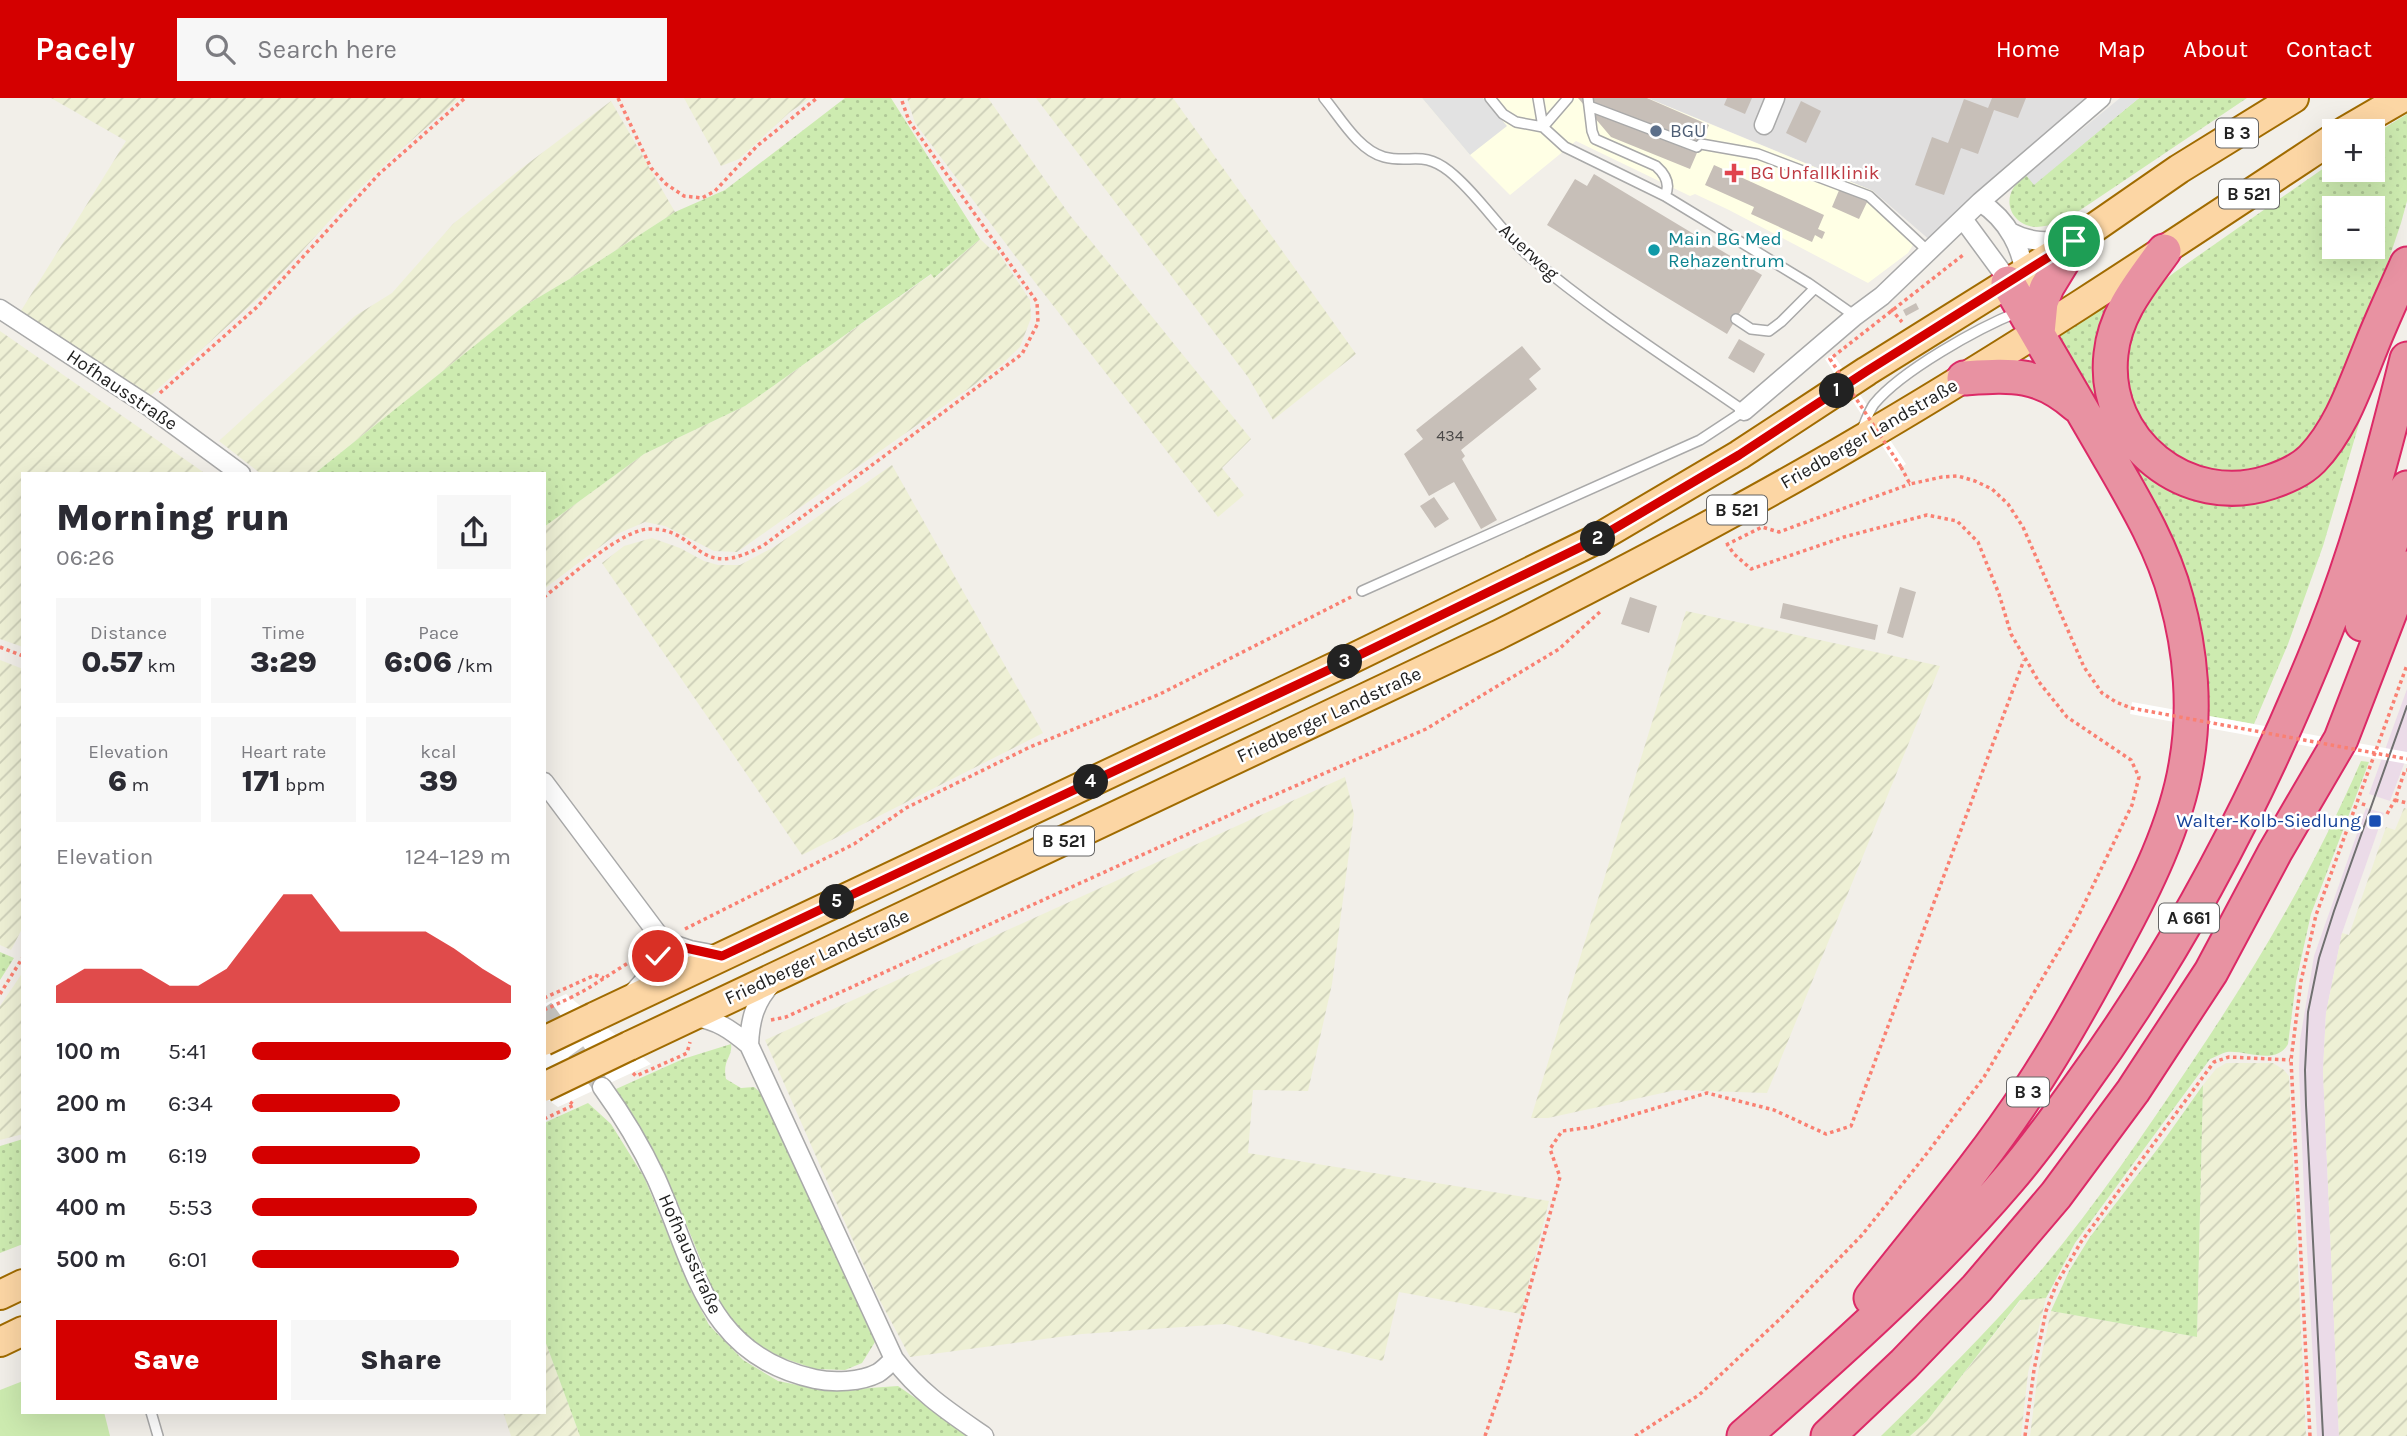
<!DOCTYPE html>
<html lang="en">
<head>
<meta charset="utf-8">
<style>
	:root { --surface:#fff; --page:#f7f7f7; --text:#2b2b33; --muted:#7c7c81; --accent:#d40000 }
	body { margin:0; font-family:Karla,sans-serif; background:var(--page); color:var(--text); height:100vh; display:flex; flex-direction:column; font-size:26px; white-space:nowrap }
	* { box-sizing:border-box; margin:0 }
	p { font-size:23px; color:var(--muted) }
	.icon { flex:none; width:38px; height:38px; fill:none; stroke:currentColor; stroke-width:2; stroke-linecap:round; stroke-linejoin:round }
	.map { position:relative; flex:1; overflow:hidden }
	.details { position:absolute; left:21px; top:374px; width:525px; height:942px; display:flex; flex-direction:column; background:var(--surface); border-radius:0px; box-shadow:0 7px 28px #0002 }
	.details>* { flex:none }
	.tools { position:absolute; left:2322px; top:21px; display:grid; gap:14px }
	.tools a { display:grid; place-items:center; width:63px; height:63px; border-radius:0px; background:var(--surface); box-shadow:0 7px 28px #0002; font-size:35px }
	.pin { position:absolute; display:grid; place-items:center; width:60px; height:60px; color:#fff; margin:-30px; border:4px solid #fff; border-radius:50%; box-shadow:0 2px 7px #0007 }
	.km { position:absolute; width:35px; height:35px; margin:-18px; border-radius:50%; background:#222; color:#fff; font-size:19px; line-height:35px; text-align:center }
	.round { display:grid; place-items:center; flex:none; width:74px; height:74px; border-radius:0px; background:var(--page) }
	.overview { display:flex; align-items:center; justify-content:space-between; height:119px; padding:0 35px }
	h1 { font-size:38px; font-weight:800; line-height:52px }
	.figures { display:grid; grid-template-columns:repeat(3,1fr); gap:10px; height:119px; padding:7px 35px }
	.figures div { display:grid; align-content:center; border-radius:0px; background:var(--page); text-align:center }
	.figures b { font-size:30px; font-weight:800 }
	.figures small { font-size:19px; font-weight:400 }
	.figures p { font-size:19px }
	.chart { height:196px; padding:14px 35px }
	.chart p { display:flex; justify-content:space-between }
	.chart svg { width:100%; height:126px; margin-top:7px; fill:var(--accent); opacity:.7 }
	.action { display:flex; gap:14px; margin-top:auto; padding:14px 35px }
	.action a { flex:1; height:80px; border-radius:0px; background:var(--accent); color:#fff; font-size:28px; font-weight:800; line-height:80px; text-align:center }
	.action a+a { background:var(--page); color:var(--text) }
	ul { padding:0 35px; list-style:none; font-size:23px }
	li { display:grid; grid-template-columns:112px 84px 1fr; align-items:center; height:52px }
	li i { height:18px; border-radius:9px; background:var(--accent) }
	header { display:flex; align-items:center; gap:42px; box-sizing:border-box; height:98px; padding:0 35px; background:var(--accent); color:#fff }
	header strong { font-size:33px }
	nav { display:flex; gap:38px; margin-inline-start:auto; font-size:24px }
	.search { width:490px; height:63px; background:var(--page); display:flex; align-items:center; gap:18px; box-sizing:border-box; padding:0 24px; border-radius:0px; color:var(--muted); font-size:26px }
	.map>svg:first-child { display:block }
	.residential { fill:#e0dfdf }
	.industrial { fill:#ebdbe8 }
	.education { fill:#ffffe5 }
	.farmland { fill:url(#farmland-furrows) }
	.grass { fill:url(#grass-dots); fill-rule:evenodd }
	.garden { fill:#cdebb0 }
	.parking { fill:#e2e2e2 }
	.pier { fill:#fff }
	.building { fill:#c7bfb8 }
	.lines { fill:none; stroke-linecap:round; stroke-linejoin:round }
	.minor-tunnel { stroke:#c8c6c1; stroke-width:18; stroke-dasharray:18 9; stroke-linecap:butt }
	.service-casing { stroke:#a9a9a9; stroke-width:12 }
	.minor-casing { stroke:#a9a9a9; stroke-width:21 }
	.primary-casing { stroke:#a06b00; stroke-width:32 }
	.motorway-casing { stroke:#dc2a67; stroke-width:37 }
	.path { stroke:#fa8072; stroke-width:3.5; stroke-dasharray:3.5 3.5; stroke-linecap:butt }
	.service { stroke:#fff; stroke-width:9 }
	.minor { stroke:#fff; stroke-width:18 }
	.primary { stroke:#fcd6a4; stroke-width:28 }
	.motorway { stroke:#e892a2; stroke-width:33 }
	.tram { stroke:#707070; stroke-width:2 }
	.primary-bridge-casing { stroke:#a06b00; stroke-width:32; stroke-linecap:butt }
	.path-bridge { stroke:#fa8072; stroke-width:3.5; stroke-dasharray:3.5 3.5; stroke-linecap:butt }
	.primary-bridge { stroke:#fcd6a4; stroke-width:28 }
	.route-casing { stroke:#fff; stroke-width:14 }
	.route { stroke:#d40000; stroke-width:9 }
	.service-dot { fill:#5c6f8a; stroke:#fff; stroke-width:2.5 }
	.health-dot { fill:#e0444e; stroke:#fff; stroke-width:2.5 }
	.culture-dot { fill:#0f9aa8; stroke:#fff; stroke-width:2.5 }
	.transit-dot { fill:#1a4fb4; stroke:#fff; stroke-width:2.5 }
	.labels { text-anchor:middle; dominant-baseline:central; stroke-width:5; stroke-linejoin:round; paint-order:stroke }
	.number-label { font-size:16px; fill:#4b4948 }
	.shield { fill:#fff; stroke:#646464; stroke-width:2 }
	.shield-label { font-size:18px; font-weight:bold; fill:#222 }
	.service-label { font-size:19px; fill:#4e5e75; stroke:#fff; text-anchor:start }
	.health-label { font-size:19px; fill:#be3a42; stroke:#fff; text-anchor:start }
	.culture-label { font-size:19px; fill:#0d838f; stroke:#fff; text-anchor:start }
	.street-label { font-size:19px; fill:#222; stroke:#fff }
	.transit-label { font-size:19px; fill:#164399; stroke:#fff; text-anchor:end }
</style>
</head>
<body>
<header>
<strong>Pacely</strong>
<div class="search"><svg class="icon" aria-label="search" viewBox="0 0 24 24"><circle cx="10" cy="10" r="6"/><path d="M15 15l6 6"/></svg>Search here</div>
<nav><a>Home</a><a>Map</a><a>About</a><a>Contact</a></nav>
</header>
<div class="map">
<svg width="2407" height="1338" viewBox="0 0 2407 1338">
	<defs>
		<pattern id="farmland-furrows" width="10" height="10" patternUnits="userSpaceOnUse" patternTransform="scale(1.75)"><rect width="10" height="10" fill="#eef0d5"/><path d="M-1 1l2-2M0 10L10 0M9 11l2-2" fill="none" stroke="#ccceb7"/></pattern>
		<pattern id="grass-dots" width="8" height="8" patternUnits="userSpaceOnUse" patternTransform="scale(1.75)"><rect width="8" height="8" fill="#cdebb0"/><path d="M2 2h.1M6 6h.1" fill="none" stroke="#b0c997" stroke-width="1.8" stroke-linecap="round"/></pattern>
	</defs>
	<rect width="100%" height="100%" fill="#f2efe9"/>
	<path class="residential" d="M1648,0H2112L1939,150L1873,93Z"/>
	<path class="industrial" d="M2407,591V658L2390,703L2369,696Z
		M2366,710L2384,715L2342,835L2326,915L2323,973L2339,1338H2317L2304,1095L2299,972L2300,942L2314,858Z"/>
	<path class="education" d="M1422,0H1647L1873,93L1916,142L1908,155L1868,185L1729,112L1695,96L1690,98L1576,43L1510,97L1470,57Z"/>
	<path class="farmland" d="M51,0H460L397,55L351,99L265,194L149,299L19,216L126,43Z
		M684,0H811L790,14L739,61L721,68Z
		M907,0H988L1069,116L1251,341L1222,370L1244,397L1218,419L1034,183L915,25Z
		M1036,0H1173L1356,256L1273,322L1248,279Z
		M611,3L675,114L593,167L524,208L314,376H261L219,343L355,218L392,195L453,126L518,73Z
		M980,141L992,152L996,151L1030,202L1031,220L1020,249L998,270L737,454L714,453L665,428L645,424L617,436L544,491V429L644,356L745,308L932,176L935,180Z
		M0,233L206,376H23V549L0,541Z
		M892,367L1043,635L802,757L602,465L624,448L652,440L680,450L704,463L718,467H740L774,449Z
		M1686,513L1940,568L1767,995L1676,992L1548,1020H1531Z
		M0,562L23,571V829L11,852L0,847Z
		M1345,679L1354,716L1332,886L1308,993L1253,992L1248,1055L1549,1103L1521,1216L1399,1194L1383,1263L1225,1226L1082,1236L910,1259L876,1195L765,942Z
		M2404,710L2407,711V1338H2339L2323,973L2326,915L2342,835L2349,837L2386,729L2395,732Z
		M23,874V1036L0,1042V908Z
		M2226,965H2273L2284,972L2289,978L2306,1338H2030L2038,1275L2051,1213L2197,1239L2203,987L2216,971Z
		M2037,1200H2046L2028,1275L2021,1338H1910L1927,1323L2021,1202Z
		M544,1240L580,1338H511L503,1314H544Z"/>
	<path class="grass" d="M845,0H891L980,141L934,180L931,176L745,308L644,356L544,429V376H314L524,208L593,167L675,114L725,92Z
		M2139,0H2247L2064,123C2055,125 2045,129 2036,129C2015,128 2002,107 2014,89C2017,85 2022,81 2026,77L2034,86Z
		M2407,16V103L2401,125L2358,253L2307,354L2245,384L2184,374L2124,314L2129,222L2147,196L2175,174L2334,63V72H2373V37ZM2334,110H2373V149H2334Z
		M2135,186L2112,224L2136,361L2275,394L2379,258L2323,448L2288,546L2254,626L2202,617L2199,556L2053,239Z
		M2361,663L2369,664L2311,816L2296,884L2288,946C2276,968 2246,952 2227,954C2222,955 2215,959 2210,961L2075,1145L2046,1200L2020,1202L1927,1323L1910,1338H1881C1937,1284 1992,1229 2043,1170C2097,1105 2145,1034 2192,964C2258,866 2314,771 2361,663Z
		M0,854L14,860L0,882Z
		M731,946C733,959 722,962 726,981L741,990L754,989L760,994L875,1244L862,1265L845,1272L815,1271L780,1259L740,1237L717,1202L677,1103L616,991L683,961Z
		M2203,987L2197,1239L2051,1213L2069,1173L2090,1139L2162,1045Z
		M588,1005L611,1026L644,1079L691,1192L709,1227L743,1262L778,1283L827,1293L898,1288L970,1338H580L544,1240V1025Z
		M23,1041V1146L0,1155V1048Z"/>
	<path class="garden" d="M23,1283V1314H104L110,1338H0V1292Z"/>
	<path class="parking" d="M1422,0H1483L1507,28L1470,57Z
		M2120,0H2139L2034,87L2026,77Z"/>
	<path class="pier" d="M1833,256L1906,366L1898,372L1825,261Z
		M2132,604L2407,654V666L2130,616Z
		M566,896L651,966L558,1009L544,999V906Z"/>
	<path class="building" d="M1578,0H1647L1709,27L1690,71L1611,39Z
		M1727,0H1752L1745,16L1724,7Z
		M1992,0H2026L2018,20L1994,12L1978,56L1961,50L1944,97L1915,87L1932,39L1948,45L1964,1L1988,10Z
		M1801,3L1821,13L1806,45L1786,35Z
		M1714,67L1824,117L1818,131L1825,134L1822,141L1815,137L1812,144L1751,116L1754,109L1705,87Z
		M1594,76L1762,177L1727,236L1547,127L1575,81L1587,88Z
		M1840,90L1868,102L1859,121L1832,109Z
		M1916,205L1919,211L1906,218L1903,212Z
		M1739,241L1765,256L1754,275L1728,260Z
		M1522,248L1541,271L1529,281L1537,291L1461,352L1465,358L1462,361L1497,422L1481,431L1454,384L1429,398L1404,356L1423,341L1416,332Z
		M1434,399L1449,421L1435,430L1420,408Z
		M1900,489L1916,494L1903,540L1887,535Z
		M1630,499L1657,508L1649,535L1621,526Z
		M1783,505L1878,527L1875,542L1780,520Z"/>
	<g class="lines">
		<path class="minor-tunnel" d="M544,910L602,989"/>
		<defs>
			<path id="service" d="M1324,0C1340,19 1358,52 1384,59C1411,66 1422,52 1449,73C1479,97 1500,133 1529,158C1596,215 1672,263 1744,313L1700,342L1362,493
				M1490,0L1503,16L1516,24L1543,29L1565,49L1665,98L1808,185L1855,218
				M1538,0L1543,29
				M1588,0L1592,33L1595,41L1656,68C1665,76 1671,86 1665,98
				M1589,8L1697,49
				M1543,29L1568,0
				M1701,46L1758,56L1869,98L1929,154
				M1736,221L1751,231L1769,233L1781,224L1814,191
				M1862,331C1866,323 1869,313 1874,306C1901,273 1978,230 2018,214
				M151,1314L158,1338"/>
			<path id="minor" d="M1764,27L1775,0
				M1980,104C2007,121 2024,151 2025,184
				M1963,121L2013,189
				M2010,134C2030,145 2049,144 2071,143
				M0,211L147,307L241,376
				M1744,313L1855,218L1882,198L1980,104L2101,0
				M544,684L663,843L690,852L722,858
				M632,896L649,877L663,843
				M692,918C718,923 729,930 749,947L894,1261C921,1296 948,1313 984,1338
				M749,947C750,921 755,903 773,884
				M602,989C623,1018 641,1048 656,1080C696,1169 705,1257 815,1281C833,1285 861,1284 878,1275C883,1272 889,1266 894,1261"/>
			<path id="primary" d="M2345,33L2402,0
				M594,919L1339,567L1595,442L1739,357L1867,273L2075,143L2179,71L2294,0
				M629,948L1498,537C1619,476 1740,413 1857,344C2020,249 2177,144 2334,40
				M0,1197L23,1186
				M0,1244L23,1233"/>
			<path id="motorway" d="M2164,153C2141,185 2115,215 2111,256C2101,343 2187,412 2270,384C2285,379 2300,373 2312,361C2341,331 2355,288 2371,249C2382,221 2395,194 2407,166
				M2038,235L2041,204L2047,189L2075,143
				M1964,280C2010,277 2039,274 2076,307
				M2362,526L2391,445L2407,390
				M1871,1200C1924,1132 1982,1065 2029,993C2061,945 2089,894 2116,843C2145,790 2176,727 2186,667C2196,612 2191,553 2176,500C2162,447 2131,397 2104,350C2072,295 2040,240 2008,185
				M1744,1338C1836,1257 1929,1175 2009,1081C2034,1052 2057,1020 2079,989C2181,849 2261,695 2325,534C2360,446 2384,353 2407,261
				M1828,1338L1904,1266L1977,1190L2056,1097L2133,993L2211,874L2275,754L2341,641L2407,470"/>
		</defs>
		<use href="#service" class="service-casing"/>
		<use href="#minor" class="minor-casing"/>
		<use href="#primary" class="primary-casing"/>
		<use href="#motorway" class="motorway-casing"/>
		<path class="path" d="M618,0L651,70L666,86L684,98L702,100L715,93L757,48L817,0
			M1891,211L1902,224
			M160,295L257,209L379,76L465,0
			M1901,369L1910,386L1942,379L1958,378L1975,383L1992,391L2008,406L2023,429L2084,569L2102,595L2116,604L2131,610
			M1726,447L1762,429L1779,434L1910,386
			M544,499C568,481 620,432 649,431C702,430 694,486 764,447L1022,256L1038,225L1037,204L909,23L901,0
			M0,549L23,558
			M2395,702L2407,705
			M2363,708L2365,702
			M2387,716L2395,702L2405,672H2407
			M685,831L854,746L906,710L1030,649L1160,596L1351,499
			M0,896L23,859
			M544,900L595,877L604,880
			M570,900L587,891L636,860
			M771,922L786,919L1254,706L1426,631L1559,551L1602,512
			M633,975L636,978L683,957L687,955L690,944
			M544,1021L574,1007L570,1004
			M1485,1338L1508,1270L1560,1079L1550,1051L1562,1033L1592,1029L1707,995L1774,1012L1826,1036L1851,1028L2024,562
			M1635,1338L1699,1297L1782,1219L1862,1137L1928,1054L1984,979L2074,827L2132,707L2139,679L2131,662L2067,619L2039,584L2011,536L1999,496L1978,444L1957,423L1927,417L1844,439L1751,471L1734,456L1727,446
			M2025,1338L2034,1272L2046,1213L2057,1185L2081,1144L2214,964L2229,959L2290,962
			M2310,1338L2291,962L2301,883L2316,817L2407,567"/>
		<use href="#service" class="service"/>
		<use href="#minor" class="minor"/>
		<use href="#primary" class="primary"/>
		<use href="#motorway" class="motorway"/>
		<path class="tram" d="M2323,1338L2306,1007L2305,972L2308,914L2319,860L2334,813L2407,608"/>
		<defs>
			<path id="primary-bridge" d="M544,943L594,919
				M544,989L629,948"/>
		</defs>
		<use href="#primary-bridge" class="primary-bridge-casing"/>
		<path class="path-bridge" d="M1901,369L1830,261L1963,157
			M2131,610L2407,661
			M544,912L570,900"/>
		<use href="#primary-bridge" class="primary-bridge"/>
	</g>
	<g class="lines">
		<defs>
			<path id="route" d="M658,858L663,842L677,848L722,858L1339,567L1595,442L1739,357L1867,273L2074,143"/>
		</defs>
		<use href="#route" class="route-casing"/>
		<use href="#route" class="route"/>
	</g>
	<circle class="service-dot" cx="1656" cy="33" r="7"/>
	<path class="health-dot" d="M1730.5 64.5h7v7h7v7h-7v7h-7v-7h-7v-7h7z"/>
	<circle class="culture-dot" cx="1654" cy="152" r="7"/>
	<rect class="transit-dot" x="2368" y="716" width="14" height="14" rx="3.5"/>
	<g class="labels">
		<g class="number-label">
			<text x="1450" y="337">434</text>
		</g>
		<g class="shield">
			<rect x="2216" y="20.5" width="42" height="29" rx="5"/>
			<rect x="2219" y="81.5" width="60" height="29" rx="5"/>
			<rect x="1707" y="397.5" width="60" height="29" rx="5"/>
			<rect x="1034" y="728.5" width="60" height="29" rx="5"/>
			<rect x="2159" y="805.5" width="60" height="29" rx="5"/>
			<rect x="2007" y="979.5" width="42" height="29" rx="5"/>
		</g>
		<g class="shield-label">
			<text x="2237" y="35">B 3</text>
			<text x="2249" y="96">B 521</text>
			<text x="1737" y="412">B 521</text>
			<text x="1064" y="743">B 521</text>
			<text x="2189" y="820">A 661</text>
			<text x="2028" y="994">B 3</text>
		</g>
		<g class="service-label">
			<text x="1670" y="33">BGU</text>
		</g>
		<g class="health-label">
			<text x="1750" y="75">BG Unfallklinik</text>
		</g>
		<g class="culture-label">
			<text x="1668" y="141">Main BG Med<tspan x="1668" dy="22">Rehazentrum</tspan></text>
		</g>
		<g class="street-label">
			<text transform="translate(1529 154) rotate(43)">Auerweg</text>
			<text transform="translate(122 292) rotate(34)">Hofhausstraße</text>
			<text transform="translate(1869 336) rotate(-30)">Friedberger Landstraße</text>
			<text transform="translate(1329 617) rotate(-25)">Friedberger Landstraße</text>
			<text transform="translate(817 859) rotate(-25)">Friedberger Landstraße</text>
			<text transform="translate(690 1156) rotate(66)">Hofhausstraße</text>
		</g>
		<g class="transit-label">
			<text x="2361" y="723">Walter-Kolb-Siedlung</text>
		</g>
	</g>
</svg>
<div class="tools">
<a>+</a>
<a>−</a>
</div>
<div class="pin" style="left:2074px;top:143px;background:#1e9e55"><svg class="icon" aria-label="arrive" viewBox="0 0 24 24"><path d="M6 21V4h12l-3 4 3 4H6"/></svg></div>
<div class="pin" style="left:658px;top:858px;background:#d93025"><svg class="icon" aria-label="check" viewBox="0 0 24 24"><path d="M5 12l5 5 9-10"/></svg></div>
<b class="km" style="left:1837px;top:293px">1</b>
<b class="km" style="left:1598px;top:441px">2</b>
<b class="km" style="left:1345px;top:564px">3</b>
<b class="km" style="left:1091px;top:684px">4</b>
<b class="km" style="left:837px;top:804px">5</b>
<section class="details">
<div class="overview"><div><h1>Morning run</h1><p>06:26</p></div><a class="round"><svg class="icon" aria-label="share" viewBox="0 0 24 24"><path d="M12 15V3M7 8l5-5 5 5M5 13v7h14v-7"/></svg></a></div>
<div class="figures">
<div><p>Distance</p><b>0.57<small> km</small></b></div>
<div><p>Time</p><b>3:29</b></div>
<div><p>Pace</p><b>6:06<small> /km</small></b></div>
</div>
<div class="figures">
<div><p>Elevation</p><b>6<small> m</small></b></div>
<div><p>Heart rate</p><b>171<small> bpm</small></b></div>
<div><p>kcal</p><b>39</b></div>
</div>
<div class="chart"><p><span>Elevation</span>124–129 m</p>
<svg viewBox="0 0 160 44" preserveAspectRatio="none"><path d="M0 44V38L10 32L20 32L30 32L40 38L50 38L60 32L70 19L80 6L90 6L100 19L110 19L120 19L130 19L140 25L150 32L160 38V44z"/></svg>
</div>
<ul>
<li><b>100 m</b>5:41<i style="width:100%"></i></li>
<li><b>200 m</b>6:34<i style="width:57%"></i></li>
<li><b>300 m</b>6:19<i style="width:65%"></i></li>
<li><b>400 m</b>5:53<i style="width:87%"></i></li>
<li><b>500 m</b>6:01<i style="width:80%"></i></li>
</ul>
<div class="action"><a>Save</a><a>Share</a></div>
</section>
</div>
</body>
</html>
